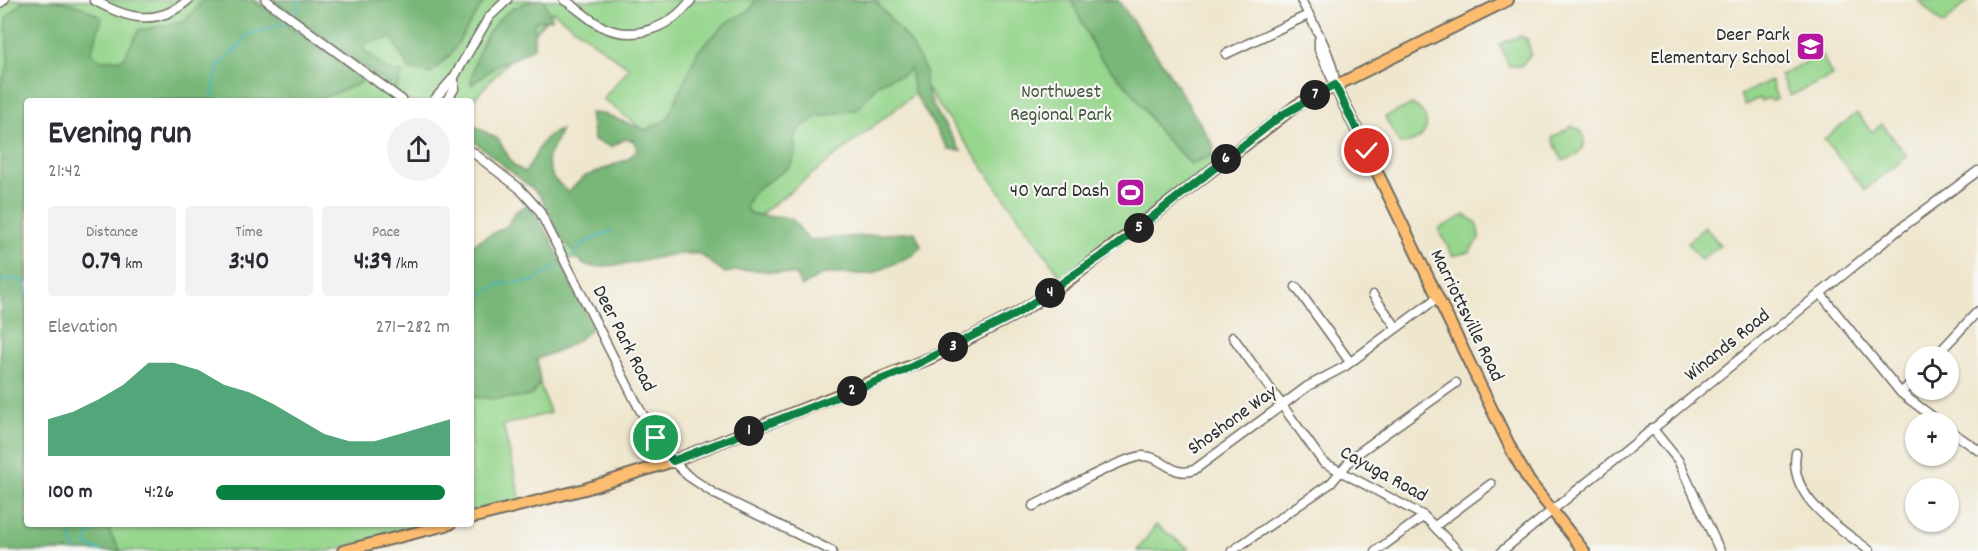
<!DOCTYPE html>
<html lang="en">
<head>
<meta charset="utf-8">
<style>
	:root { --surface:#fff; --page:#f2f2f3; --text:#2b2b33; --muted:#7c7c81; --accent:#0b8043 }
	body { margin:0; font-family:Dekko,sans-serif; background:var(--page); color:var(--text); height:100vh; display:flex; flex-direction:column; font-size:22px; white-space:nowrap }
	* { box-sizing:border-box; margin:0 }
	p { font-size:20px; color:var(--muted) }
	.icon { flex:none; width:33px; height:33px; fill:none; stroke:currentColor; stroke-width:2; stroke-linecap:round; stroke-linejoin:round }
	.map { position:relative; flex:1; overflow:hidden }
	.details { position:absolute; left:24px; top:98px; width:450px; height:429px; display:flex; flex-direction:column; background:var(--surface); border-radius:6px; box-shadow:0 2px 4px #0004 }
	.details>* { flex:none }
	.controls { position:absolute; left:1905px; top:346px; display:grid; gap:12px }
	.controls a { display:grid; place-items:center; width:54px; height:54px; border-radius:50%; background:var(--surface); box-shadow:0 2px 4px #0004; font-size:30px }
	.pin { position:absolute; display:grid; place-items:center; width:51px; height:51px; color:#fff; margin:-26px; border:3px solid #fff; border-radius:50%; box-shadow:0 2px 6px #0007 }
	.km { position:absolute; width:30px; height:30px; margin:-15px; border-radius:50%; background:#222; color:#fff; font-size:16px; line-height:30px; text-align:center }
	.round { display:grid; place-items:center; flex:none; width:63px; height:63px; border-radius:32px; background:var(--page) }
	.summary { display:flex; align-items:center; justify-content:space-between; height:102px; padding:0 24px }
	h1 { font-size:33px; font-weight:700; line-height:45px }
	.figures { display:grid; grid-template-columns:repeat(3,1fr); gap:9px; height:102px; padding:6px 24px }
	.figures div { display:grid; align-content:center; border-radius:6px; background:var(--page); text-align:center }
	.figures b { font-size:26px; font-weight:700 }
	.figures small { font-size:16px; font-weight:400 }
	.figures p { font-size:16px }
	.chart { height:168px; padding:12px 24px }
	.chart p { display:flex; justify-content:space-between }
	.chart svg { width:100%; height:108px; margin-top:6px; fill:var(--accent); opacity:.7 }
	ul { padding:0 24px; list-style:none; font-size:20px }
	li { display:grid; grid-template-columns:96px 72px 1fr; align-items:center; height:45px }
	li i { height:15px; border-radius:8px; background:var(--accent) }
	.map>svg:first-child { display:block }
	.green { fill:#96d68d; stroke:#60805c; stroke-width:1.5 }
	.forest { fill:#78b778; stroke:#527152; stroke-width:1.5 }
	.lines { fill:none; stroke-linecap:round; stroke-linejoin:round }
	.stream { stroke:#43b3ba; stroke-width:2 }
	.minor-casing { stroke:#706c64; stroke-width:11 }
	.major-casing { stroke:#706c64; stroke-width:14 }
	.minor { stroke:#fff; stroke-width:8 }
	.major { stroke:#fcbd6f; stroke-width:10 }
	.route-casing { stroke:#fff; stroke-width:12 }
	.route { stroke:#0b8043; stroke-width:8 }
	.labels { text-anchor:middle; dominant-baseline:central; stroke-width:4.5; stroke-linejoin:round; paint-order:stroke }
	.poi-label { font-size:20px; fill:#2b2b2b; stroke:#f6f6f2; text-anchor:end }
	.park-label { font-size:20px; fill:#465644; stroke:#f6f6f2 }
	.street-label { font-size:20px; fill:#2b2b2b; stroke:#f6f6f2 }
</style>
</head>
<body>
<div class="map">
<svg width="1978" height="551" viewBox="0 0 1978 551">
	<rect width="100%" height="100%" fill="#f6f6f2"/>
	<filter id="ink" filterUnits="userSpaceOnUse"><feTurbulence type="fractalNoise" baseFrequency=".0167" numOctaves="2"/><feDisplacementMap in="SourceGraphic" scale="12" xChannelSelector="R" yChannelSelector="G"/><feConvolveMatrix kernelMatrix="1 2 1 2 8 2 1 2 1" color-interpolation-filters="sRGB"/></filter>
	<filter id="wash" filterUnits="userSpaceOnUse"><feTurbulence type="fractalNoise" baseFrequency=".008" numOctaves="4" result="noise"/><feDisplacementMap in="SourceGraphic" scale="24" xChannelSelector="R" yChannelSelector="G"/><feGaussianBlur stdDeviation="1.35" result="paint"/><feColorMatrix in="noise" values="0 0 0 0 0 0 0 0 0 0 0 0 0 0 0 0 0 1.4 0 .05"/><feComposite in="paint" operator="in"/></filter>
	<g filter="url(#wash)">
		<rect width="100%" height="100%" fill="#efe6ce"/>
		<path class="green" d="M0,0H254L272,9L270,0H1111L1216,162L1062,278L925,86L711,253L568,259L560,241L654,138L603,99L629,68L553,12L471,102L27,100L0,280Z
			M1918,0H1969L1943,25Z
			M1520,36L1527,39L1531,54L1521,66H1509L1499,44Z
			M1822,55L1832,76L1790,96L1780,75Z
			M1771,80L1777,99L1772,101L1768,98L1761,101L1759,98L1745,105L1740,95Z
			M1412,104C1437,118 1427,144 1400,144L1385,117Z
			M1857,113L1872,132L1882,124L1907,156L1865,190L1824,139Z
			M1571,126C1595,133 1584,158 1562,160L1552,138Z
			M1465,215L1477,223L1479,238L1469,252L1453,256L1438,229Z
			M1705,227L1720,245L1701,260L1687,242Z
			M471,308L534,367L550,413L503,425L521,501L471,514Z
			M90,524H434L329,551H101Z
			M1156,525L1188,548L1186,551H1137Z"/>
		<path class="forest" d="M24,0C57,0 75,0 102,18L91,53L101,60L123,59L139,30L183,22L203,0H252L361,78V83L318,100H27V524H105L121,551H0V89L8,65L6,18Z
			M273,0H485L451,54L430,74L409,69L392,38L366,42L363,49L388,71L403,72L396,90Z
			M544,0L552,19L534,22V47L516,58L499,64L471,85C475,44 499,1 544,0Z
			M755,0H875L912,45L926,72C919,92 951,134 961,151L949,150L914,93L910,69L902,76L893,77L878,84L858,109L817,117L799,129L794,139L796,151L790,167L755,190L746,206L748,212C763,218 776,216 792,219L809,240L915,232L921,246L913,255L872,274H823L801,287L796,275C772,272 749,267 725,273L698,253L674,254L628,264L594,267L583,264L560,235L540,195L471,139V124L498,139L514,166L525,172C539,155 537,137 561,130L547,159L553,178L568,192L584,177L628,159L637,150L634,141L625,139L611,147L594,140L590,113L604,114L645,130L667,120L698,51L727,22L750,10Z
			M1071,0H1118L1165,67L1214,146L1212,155L1191,164L1160,133L1133,93L1098,56Z
			M528,204L549,236L592,327C579,344 555,352 537,359L540,383L531,396L498,399L471,397V245L507,226L514,213Z"/>
		<g class="lines">
			<path class="stream" d="M295,16L300,0
				M212,100L218,67L240,45L245,36L288,23
				M572,257L584,243L612,231
				M0,280L16,279L27,283
				M25,283L27,292
				M471,307L478,297L499,284L533,281L558,265
				M68,524L75,551
				M90,524L92,531L86,541L87,546L101,551"/>
		</g>
	</g>
	<g filter="url(#ink)">
		<g class="lines">
			<defs>
				<path id="minor" d="M94,0C127,19 157,27 188,0
					M266,0L402,100
					M564,0C578,8 589,20 603,27C635,42 671,27 691,0
					M1301,0C1313,22 1335,61 1335,85
					M0,3L4,0
					M1319,40V50L1334,83
					M1226,54L1308,15
					M434,100L454,77L489,17L507,0
					M447,100L454,89V77
					M471,151L519,188L539,210L640,410L673,461L688,476L715,494L832,551
					M1296,287L1350,362
					M1820,293L1901,393L1941,423
					M1373,295L1397,328
					M1233,337L1323,462L1424,516L1458,551
					M1935,357L1978,311
					M1901,393L1916,378
					M1652,428L1678,460L1720,551
					M1948,429L1978,450
					M1796,453C1788,498 1839,527 1870,551
					M1033,506C1055,495 1122,457 1143,456C1163,456 1172,478 1194,470L1308,386L1344,367L1437,298
					M1435,526L1491,484
					M1232,551L1331,483L1354,456L1456,383
					M1376,551L1424,516
					M1502,551L1901,228L1978,171"/>
				<path id="major" d="M1335,85L1514,455L1529,481L1584,551
					M471,518L585,489L673,461L933,357L1018,313L1065,283L1297,105L1508,0
					M343,551L450,524"/>
			</defs>
			<use href="#minor" class="minor-casing"/>
			<use href="#major" class="major-casing"/>
			<use href="#minor" class="minor"/>
			<use href="#major" class="major"/>
		</g>
	</g>
	<g class="lines" filter="url(#ink)">
		<defs>
			<path id="route" d="M656,438L673,461L903,371L1018,313L1113,248L1282,115L1335,85L1367,151"/>
		</defs>
		<use href="#route" class="route-casing"/>
		<use href="#route" class="route"/>
	</g>
	<defs>
		<symbol id="school-square" viewBox="-11 -11 22 22"><rect x="-9" y="-9" width="18" height="18" rx="4" fill="#b5179e" stroke="#f6f6f2"/><path d="M0-5L7-2L0 1L-7-2ZM-4 1L0 2.5L4 1V4Q0 6-4 4Z" fill="#fff"/></symbol>
		<symbol id="stadium-square" viewBox="-11 -11 22 22"><rect x="-9" y="-9" width="18" height="18" rx="4" fill="#b5179e" stroke="#f6f6f2"/><path d="M0-5a6.5 5 0 1 0 0 10a6.5 5 0 1 0 0-10ZM-3.5-1.8h7v3.6h-7Z" fill="#fff"/></symbol>
	</defs>
	<g fill-rule="evenodd">
		<use href="#school-square" x="1794" y="30" width="33" height="33"/>
		<use href="#stadium-square" x="1114" y="176" width="33" height="33"/>
	</g>
	<g class="labels">
		<g class="poi-label">
			<text x="1790" y="36">Deer Park<tspan x="1790" dy="23">Elementary School</tspan></text>
			<text x="1109" y="192">40 Yard Dash</text>
		</g>
		<g class="park-label">
			<text x="1061" y="93">Northwest<tspan x="1061" dy="23">Regional Park</tspan></text>
		</g>
		<g class="street-label">
			<text transform="translate(1466 316) rotate(64)">Marriottsville Road</text>
			<text transform="translate(623 339) rotate(63)">Deer Park Road</text>
			<text transform="translate(1728 346) rotate(-39)">Winands Road</text>
			<text transform="translate(1233 421) rotate(-36)">Shoshone Way</text>
			<text transform="translate(1383 475) rotate(29)">Cayuga Road</text>
		</g>
	</g>
</svg>
<div class="controls">
<a><svg class="icon" aria-label="locate" viewBox="0 0 24 24"><circle cx="12" cy="12" r="6"/><path d="M12 2v4M12 18v4M2 12h4M18 12h4"/></svg></a>
<a>+</a>
<a>−</a>
</div>
<div class="pin" style="left:656px;top:438px;background:#1e9e55"><svg class="icon" aria-label="arrive" viewBox="0 0 24 24"><path d="M6 21V4h12l-3 4 3 4H6"/></svg></div>
<div class="pin" style="left:1367px;top:151px;background:#d93025"><svg class="icon" aria-label="check" viewBox="0 0 24 24"><path d="M5 12l5 5 9-10"/></svg></div>
<b class="km" style="left:749px;top:431px">1</b>
<b class="km" style="left:852px;top:391px">2</b>
<b class="km" style="left:953px;top:347px">3</b>
<b class="km" style="left:1050px;top:293px">4</b>
<b class="km" style="left:1139px;top:228px">5</b>
<b class="km" style="left:1226px;top:159px">6</b>
<b class="km" style="left:1315px;top:95px">7</b>
<section class="details">
<div class="summary"><div><h1>Evening run</h1><p>21:42</p></div><a class="round"><svg class="icon" aria-label="share" viewBox="0 0 24 24"><path d="M12 15V3M7 8l5-5 5 5M5 13v7h14v-7"/></svg></a></div>
<div class="figures">
<div><p>Distance</p><b>0.79<small> km</small></b></div>
<div><p>Time</p><b>3:40</b></div>
<div><p>Pace</p><b>4:39<small> /km</small></b></div>
</div>
<div class="chart"><p><span>Elevation</span>271–282 m</p>
<svg viewBox="0 0 160 44" preserveAspectRatio="none"><path d="M0 44V29L10 26L20 21L30 15L40 6L50 6L60 9L70 15L80 18L90 23L100 29L110 35L120 38L130 38L140 35L150 32L160 29V44z"/></svg>
</div>
<ul>
<li><b>100 m</b>4:26<i style="width:98%"></i></li>
</ul>
</section>
</div>
</body>
</html>
